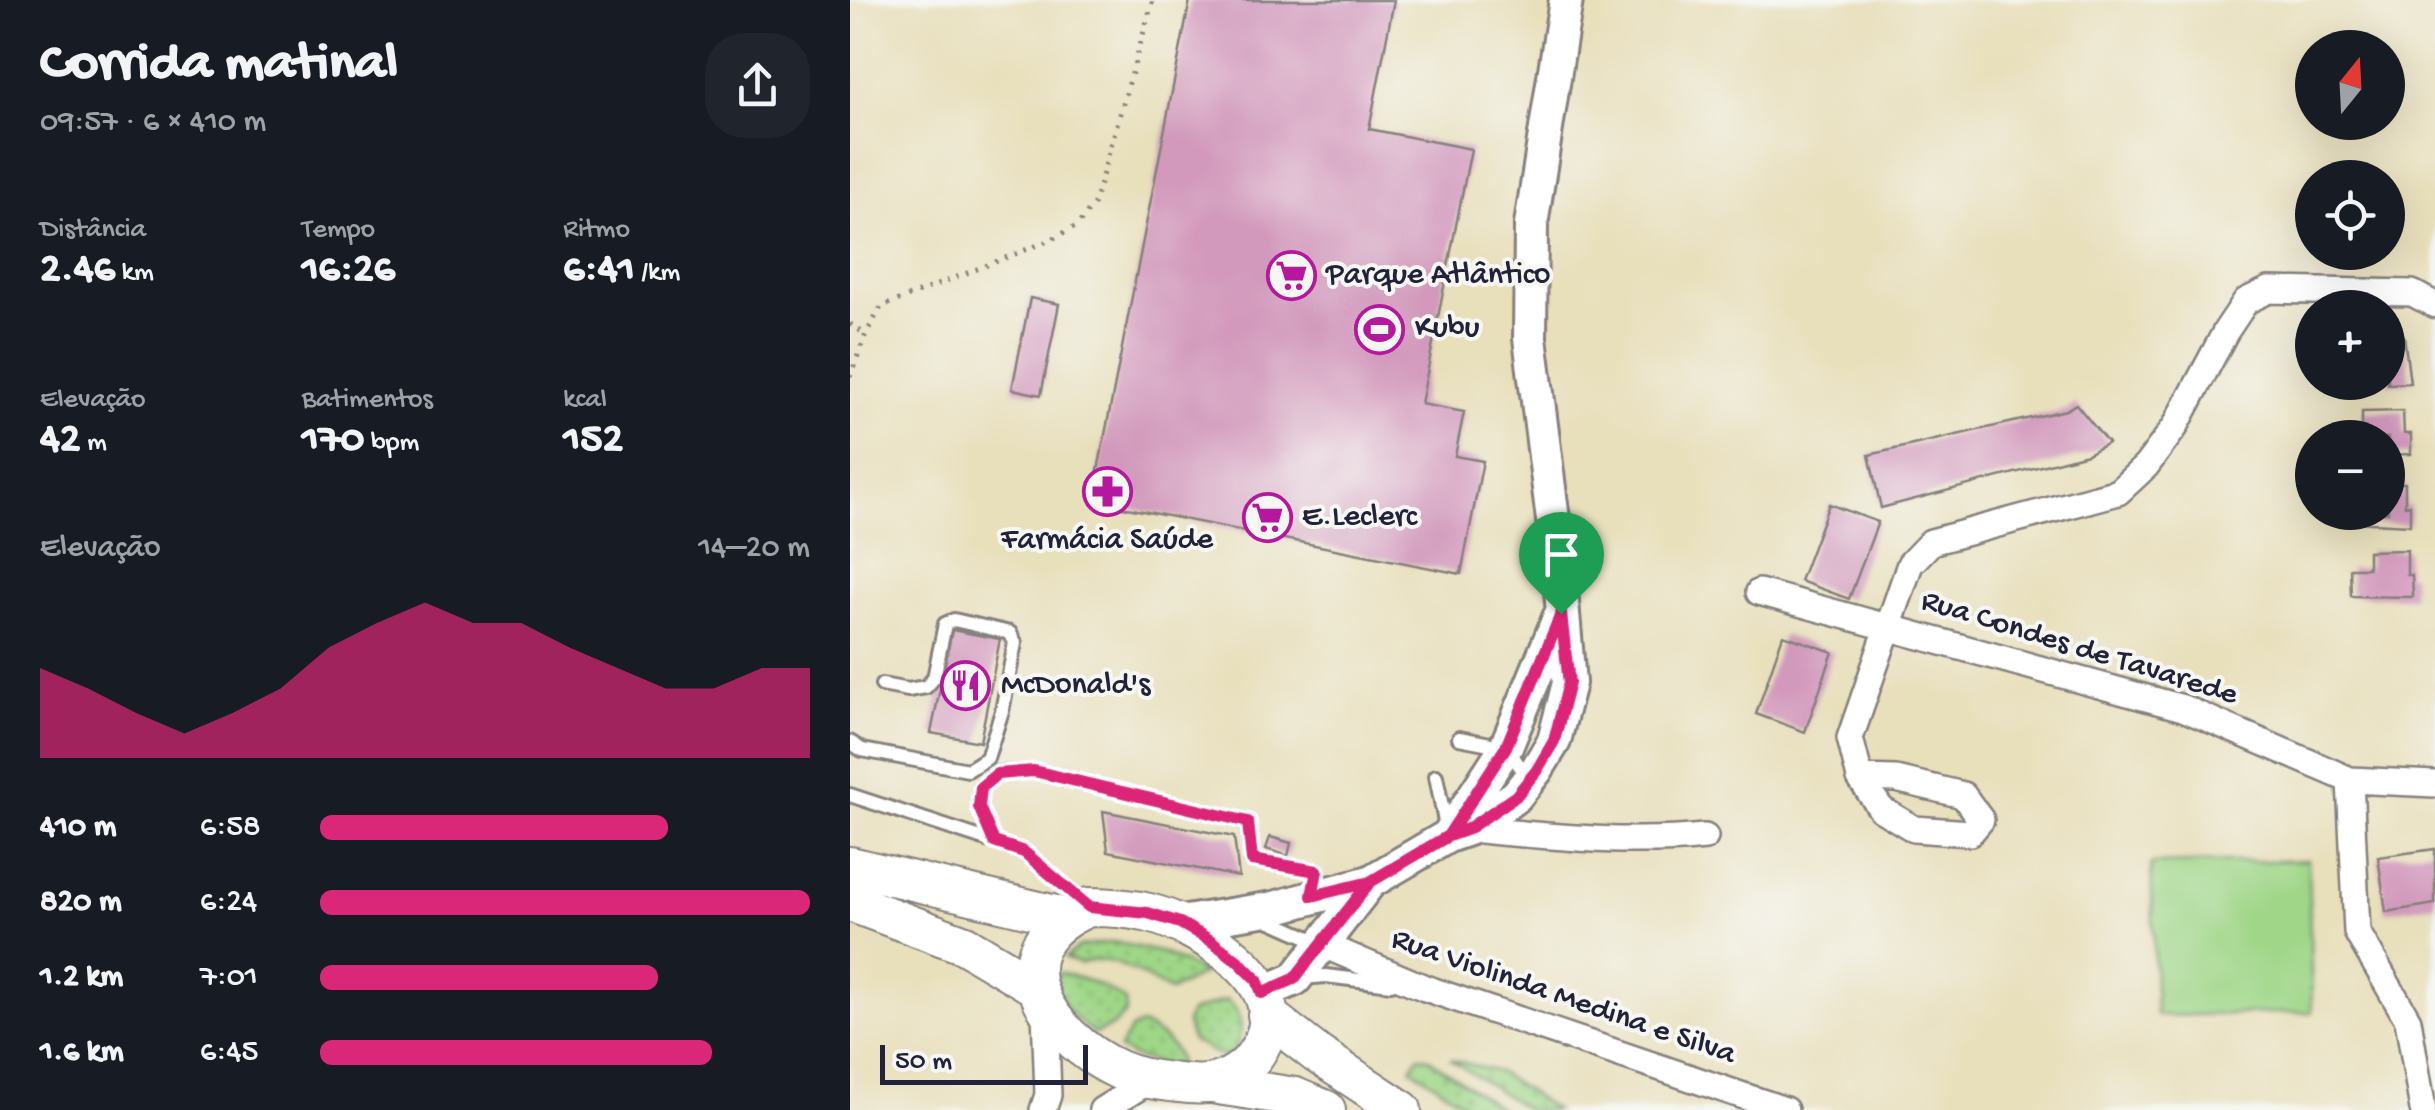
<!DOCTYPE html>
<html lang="pt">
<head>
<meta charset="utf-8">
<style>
	:root { --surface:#171b24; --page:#20242c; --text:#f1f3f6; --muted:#9ea1a6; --accent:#db2777 }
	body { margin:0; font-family:"Gochi Hand",sans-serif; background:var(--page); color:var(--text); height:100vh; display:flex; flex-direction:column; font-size:38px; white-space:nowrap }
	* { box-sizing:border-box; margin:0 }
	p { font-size:32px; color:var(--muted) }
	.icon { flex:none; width:55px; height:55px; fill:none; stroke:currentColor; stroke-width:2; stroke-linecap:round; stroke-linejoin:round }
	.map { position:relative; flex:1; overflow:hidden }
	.drawer { display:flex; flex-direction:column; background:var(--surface); width:850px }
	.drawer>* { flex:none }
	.needle { width:65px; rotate:18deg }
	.controls { position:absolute; left:1445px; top:30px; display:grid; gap:20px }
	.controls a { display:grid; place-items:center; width:110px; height:110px; border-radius:50%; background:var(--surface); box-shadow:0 10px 40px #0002; font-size:50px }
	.scale { position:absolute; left:30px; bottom:25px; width:208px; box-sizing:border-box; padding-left:10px; border:5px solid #22223b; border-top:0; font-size:28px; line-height:35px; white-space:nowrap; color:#22223b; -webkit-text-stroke:8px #f6f6f2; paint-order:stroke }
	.pin { position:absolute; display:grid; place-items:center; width:85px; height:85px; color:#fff; margin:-102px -42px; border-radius:50% 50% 50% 0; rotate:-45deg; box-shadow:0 0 10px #0007 }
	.pin .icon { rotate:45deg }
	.round { display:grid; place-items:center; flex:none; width:105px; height:105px; border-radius:40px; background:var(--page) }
	.summary { display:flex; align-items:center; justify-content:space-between; height:170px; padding:0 40px }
	h1 { font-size:55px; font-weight:700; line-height:75px }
	.figures { display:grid; grid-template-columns:repeat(3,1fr); gap:15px; height:170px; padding:10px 40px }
	.figures div { display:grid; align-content:center }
	.figures b { font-size:42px; font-weight:700 }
	.figures small { font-size:28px; font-weight:400 }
	.figures p { font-size:28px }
	.chart { height:280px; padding:20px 40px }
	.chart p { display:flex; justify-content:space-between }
	.chart svg { width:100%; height:180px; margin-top:10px; fill:var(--accent); opacity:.7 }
	ul { padding:0 40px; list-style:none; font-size:32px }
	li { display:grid; grid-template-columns:160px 120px 1fr; align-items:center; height:75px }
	li i { height:25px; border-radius:12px; background:var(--accent) }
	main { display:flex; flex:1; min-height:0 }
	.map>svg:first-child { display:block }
	.grass { fill:url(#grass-dots); stroke:#607c61; stroke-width:2.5 }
	.green { fill:#9fd687; stroke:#607c61; stroke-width:2.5 }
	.building { fill:#d299bc }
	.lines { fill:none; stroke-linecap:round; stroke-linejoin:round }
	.service-casing { stroke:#85807b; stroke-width:18 }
	.minor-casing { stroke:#85807b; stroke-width:30 }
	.tertiary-casing { stroke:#85807b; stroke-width:38 }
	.secondary-casing { stroke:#85807b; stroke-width:42 }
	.path { stroke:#85807b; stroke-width:5; stroke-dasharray:2.5 8; stroke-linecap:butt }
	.service { stroke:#fff; stroke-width:12 }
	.minor { stroke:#fff; stroke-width:25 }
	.tertiary { stroke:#fff; stroke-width:32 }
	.secondary { stroke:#fff; stroke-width:38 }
	.route-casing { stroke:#fff; stroke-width:20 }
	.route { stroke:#db2777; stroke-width:12 }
	.labels { text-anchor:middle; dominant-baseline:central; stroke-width:8; stroke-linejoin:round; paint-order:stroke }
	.poi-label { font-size:32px; fill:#22223b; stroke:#f6f6f2; text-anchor:start }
	.street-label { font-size:32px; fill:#22223b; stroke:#f6f6f2 }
</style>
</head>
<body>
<main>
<section class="drawer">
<div class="summary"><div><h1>Corrida matinal</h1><p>09:57 · 6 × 410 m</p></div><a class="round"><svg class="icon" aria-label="share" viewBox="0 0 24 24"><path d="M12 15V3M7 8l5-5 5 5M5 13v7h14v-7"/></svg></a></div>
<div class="figures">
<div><p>Distância</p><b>2.46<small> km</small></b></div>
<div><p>Tempo</p><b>16:26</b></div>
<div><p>Ritmo</p><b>6:41<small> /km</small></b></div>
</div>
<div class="figures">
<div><p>Elevação</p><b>42<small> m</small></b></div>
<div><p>Batimentos</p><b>170<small> bpm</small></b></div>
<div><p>kcal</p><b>152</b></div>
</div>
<div class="chart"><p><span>Elevação</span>14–20 m</p>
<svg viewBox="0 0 160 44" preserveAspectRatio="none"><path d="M0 44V22L10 27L20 33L30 38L40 33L50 27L60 17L70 11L80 6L90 11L100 11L110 17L120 22L130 27L140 27L150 22L160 22V44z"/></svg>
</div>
<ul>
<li><b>410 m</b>6:58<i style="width:71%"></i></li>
<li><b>820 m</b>6:24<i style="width:100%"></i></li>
<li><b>1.2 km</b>7:01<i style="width:69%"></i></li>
<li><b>1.6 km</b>6:45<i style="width:80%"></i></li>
</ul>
</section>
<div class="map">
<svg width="1585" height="1110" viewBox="0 0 1585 1110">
	<defs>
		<pattern id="grass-dots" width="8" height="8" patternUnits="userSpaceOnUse" patternTransform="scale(2.5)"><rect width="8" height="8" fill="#9fd687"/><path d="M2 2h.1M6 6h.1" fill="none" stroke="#89b775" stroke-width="1.8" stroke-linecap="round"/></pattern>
	</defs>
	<rect width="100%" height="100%" fill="#f6f6f2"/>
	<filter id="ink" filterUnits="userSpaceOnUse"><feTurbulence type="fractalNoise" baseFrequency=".01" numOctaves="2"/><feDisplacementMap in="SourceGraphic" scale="20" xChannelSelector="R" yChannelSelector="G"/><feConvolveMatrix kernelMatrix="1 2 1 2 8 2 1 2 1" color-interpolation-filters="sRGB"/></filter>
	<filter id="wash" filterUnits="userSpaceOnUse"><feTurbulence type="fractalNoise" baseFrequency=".0048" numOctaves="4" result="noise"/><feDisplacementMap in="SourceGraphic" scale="40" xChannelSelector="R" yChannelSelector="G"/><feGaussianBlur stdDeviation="2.25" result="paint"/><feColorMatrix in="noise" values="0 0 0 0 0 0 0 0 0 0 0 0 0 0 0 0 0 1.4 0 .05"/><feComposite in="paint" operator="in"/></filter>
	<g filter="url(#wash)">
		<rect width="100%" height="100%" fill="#e8dfbb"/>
		<path class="grass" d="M264,942L313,953L354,973L320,991C296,979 257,949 231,964L215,958L229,947Z
			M208,973C234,978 254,985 275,1001L276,1012L263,1026L244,1034C225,1020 202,998 208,973Z
			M376,1000C398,1015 393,1042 377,1059L342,1041L336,1022L341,1012Z
			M291,1025C308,1031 330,1048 329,1067L286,1058L269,1049L281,1029Z
			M569,1056L578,1058L652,1110H623L561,1068Z
			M600,1059L648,1072L705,1110H677Z"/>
		<path class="green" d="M1458,860L1462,1012L1306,1016L1301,864Z"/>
		<g id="blocks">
			<path class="building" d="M340,0H544L519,129L621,149L571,404L614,412L605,456L633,461L611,574L242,501Z
				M180,298L209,304L191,395L162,389Z
				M1554,336L1560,383L1538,384V337Z
				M1226,404L1258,443L1237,454L1031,508L1019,455L1216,410Z
				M1553,411L1554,434H1561V454L1538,455V438H1501V429L1512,428V412Z
				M1538,483H1555V506L1560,505V525L1501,522V512H1538Z
				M979,504L1028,522L999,599L950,581Z
				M1557,550V575H1562L1563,597L1501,596L1500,568H1518V551Z
				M102,630L150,639L130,742L81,733Z
				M933,635L983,652L955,732L906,714Z
				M253,811L384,837L389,877L258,851Z
				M420,837L441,843L438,856L416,849Z
				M1585,849V904L1536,912L1528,857Z"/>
		</g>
	</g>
	<g filter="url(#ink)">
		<use href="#blocks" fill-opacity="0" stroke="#85807b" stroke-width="2.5"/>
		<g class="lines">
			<defs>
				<path id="service" d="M609,738L656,747L679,779
					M0,742L12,750L118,770L137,758L152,711L165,643L160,633L104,620L95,624L84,678L76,687L58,690L32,685
					M586,776L596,827
					M0,795L173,852L237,905
					M144,842L129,807L131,787L147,773L184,771L397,822L402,860L467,871L463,893
					M414,918L469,942
					M452,978L476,976L541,984"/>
				<path id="minor" d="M909,592L1333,708L1500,780L1585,784
					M1010,778L1046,779L1113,795L1131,820L1120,833L1064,829L1031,809L1010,778L1000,738L1060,564L1081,542L1268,492L1296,466L1325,427L1376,331L1396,301L1419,290L1562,293L1585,305
					M1500,780L1507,932L1558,1020L1573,1110
					M618,829C696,836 777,845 855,837
					M471,944L575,988L935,1110
					M193,1110L198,1095L195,1011
					M252,1110L302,1079"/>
				<path id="tertiary" d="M598,836L656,747L709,618
					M330,923L424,908L520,882L598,836L618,829L666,796L687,769L704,741L719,683L709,567L680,338L681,225L716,0
					M412,993L445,979L520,882"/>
				<path id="secondary" d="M0,866L214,917
					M0,902L115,945L184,986
					M239,907C259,907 279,908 299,913C346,925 440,978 414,1039C405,1059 393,1072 373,1080C356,1087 338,1084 320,1082C303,1080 285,1077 269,1070C196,1037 138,948 239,907Z
					M417,1015L467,1054L552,1110
					M362,1084L445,1097L476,1110"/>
			</defs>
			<use href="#service" class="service-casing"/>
			<use href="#minor" class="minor-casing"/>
			<use href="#tertiary" class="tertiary-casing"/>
			<use href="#secondary" class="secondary-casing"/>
			<path class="path" d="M0,324L14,333
				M0,377L16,334L31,307L198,241L227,226L244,204L303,0"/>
			<use href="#service" class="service"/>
			<use href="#minor" class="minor"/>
			<use href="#tertiary" class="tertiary"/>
			<use href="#secondary" class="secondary"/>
		</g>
	</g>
	<g class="lines" filter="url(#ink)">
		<defs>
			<path id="route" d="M711,614L656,747L598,836L520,882L462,896L467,871L402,860L398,822L184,771L147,774L131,787L129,807L144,842L174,852L239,907L298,913L330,923L360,940L388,961L407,980L412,993L444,979L520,882L598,836L618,829L666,796L687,770L704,741L719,683L711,614"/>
		</defs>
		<use href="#route" class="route-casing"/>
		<use href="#route" class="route"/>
	</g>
	<defs>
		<symbol id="supermarket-ring" viewBox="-11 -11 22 22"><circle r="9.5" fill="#f6f6f2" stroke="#b5179e" stroke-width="1.5"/><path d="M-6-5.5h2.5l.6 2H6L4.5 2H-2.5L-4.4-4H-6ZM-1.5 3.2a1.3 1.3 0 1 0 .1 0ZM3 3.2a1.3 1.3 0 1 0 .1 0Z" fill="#b5179e"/></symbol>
		<symbol id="stadium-ring" viewBox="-11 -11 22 22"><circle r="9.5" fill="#f6f6f2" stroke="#b5179e" stroke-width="1.5"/><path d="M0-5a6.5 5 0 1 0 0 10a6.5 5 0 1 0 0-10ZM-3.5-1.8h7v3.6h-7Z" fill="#b5179e"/></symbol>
		<symbol id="pharmacy-ring" viewBox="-11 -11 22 22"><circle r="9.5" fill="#f6f6f2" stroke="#b5179e" stroke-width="1.5"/><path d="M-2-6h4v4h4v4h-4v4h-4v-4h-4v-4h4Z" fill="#b5179e"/></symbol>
		<symbol id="restaurant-ring" viewBox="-11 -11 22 22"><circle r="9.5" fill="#f6f6f2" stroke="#b5179e" stroke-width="1.5"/><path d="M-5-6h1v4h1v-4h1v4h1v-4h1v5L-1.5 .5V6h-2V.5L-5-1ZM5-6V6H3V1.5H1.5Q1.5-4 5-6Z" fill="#b5179e"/></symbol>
	</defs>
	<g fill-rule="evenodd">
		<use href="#supermarket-ring" x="414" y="248" width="55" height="55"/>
		<use href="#stadium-ring" x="502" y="302" width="55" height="55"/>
		<use href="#pharmacy-ring" x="230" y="464" width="55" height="55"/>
		<use href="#supermarket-ring" x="390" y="490" width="55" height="55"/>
		<use href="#restaurant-ring" x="88" y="658" width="55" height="55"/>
	</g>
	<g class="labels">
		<g class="poi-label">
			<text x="476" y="276">Parque Atlântico</text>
			<text x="565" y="329">Kubu</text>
			<text x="452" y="518">E.Leclerc</text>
			<text x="257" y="541" text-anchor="middle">Farmácia Saúde</text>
			<text x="151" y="686">McDonald's</text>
		</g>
		<g class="street-label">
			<text transform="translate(1229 649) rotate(17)">Rua Condes de Tavarede</text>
			<text transform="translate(713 998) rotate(19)">Rua Violinda Medina e Silva</text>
		</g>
	</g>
</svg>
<div class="controls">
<a><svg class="needle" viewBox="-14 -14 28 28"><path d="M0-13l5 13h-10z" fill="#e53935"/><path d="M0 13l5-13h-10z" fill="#9ea1a6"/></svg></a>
<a><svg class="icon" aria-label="locate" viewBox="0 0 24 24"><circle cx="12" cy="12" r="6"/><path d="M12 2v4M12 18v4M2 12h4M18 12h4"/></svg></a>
<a>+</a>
<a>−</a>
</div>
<div class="scale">50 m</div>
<div class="pin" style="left:711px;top:614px;background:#1e9e55"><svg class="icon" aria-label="arrive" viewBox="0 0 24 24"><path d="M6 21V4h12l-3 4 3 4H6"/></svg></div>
</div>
</main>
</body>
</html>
